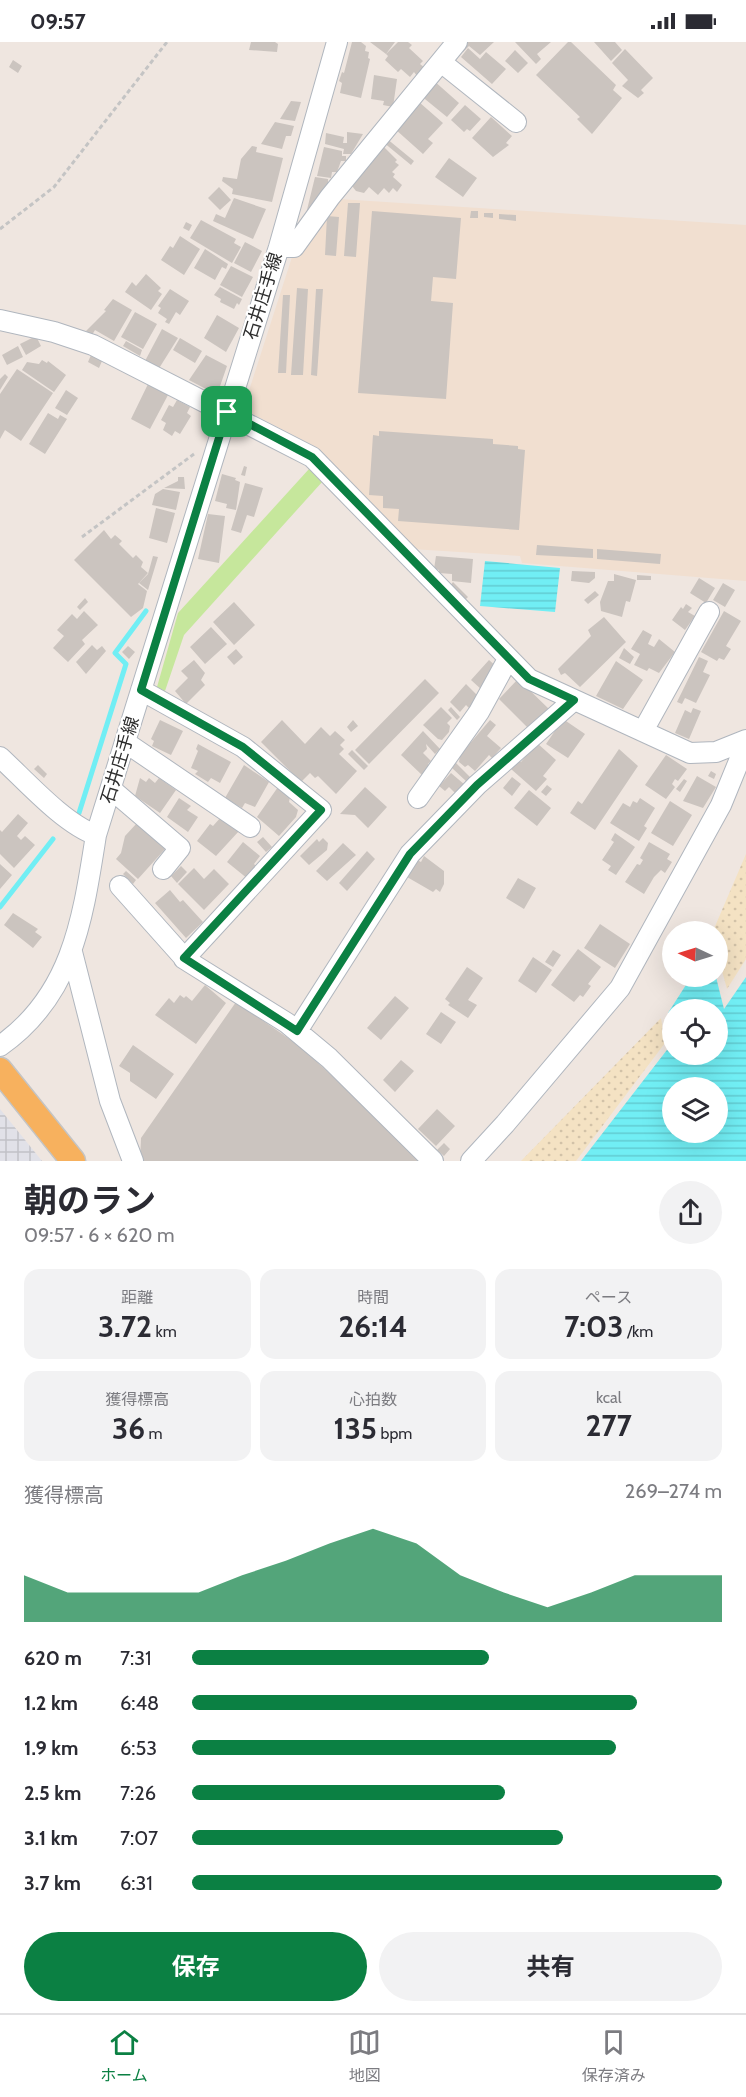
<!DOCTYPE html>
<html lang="ja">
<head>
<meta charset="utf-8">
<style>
	:root { --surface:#fff; --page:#f2f2f3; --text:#2b2b33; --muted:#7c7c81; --line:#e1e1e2; --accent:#0b8043 }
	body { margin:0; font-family:Cabin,"Noto Sans JP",sans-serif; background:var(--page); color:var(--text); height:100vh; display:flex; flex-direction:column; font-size:22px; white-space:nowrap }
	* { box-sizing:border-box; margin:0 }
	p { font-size:20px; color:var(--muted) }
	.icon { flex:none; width:33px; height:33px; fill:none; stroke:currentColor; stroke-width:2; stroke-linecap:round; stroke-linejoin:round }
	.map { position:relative; height:1119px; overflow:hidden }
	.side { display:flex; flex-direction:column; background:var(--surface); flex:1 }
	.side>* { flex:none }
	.needle { width:39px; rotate:274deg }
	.controls { position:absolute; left:662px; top:879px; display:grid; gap:12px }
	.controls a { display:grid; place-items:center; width:66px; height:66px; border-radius:50%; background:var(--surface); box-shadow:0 6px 24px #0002; font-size:30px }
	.pin { position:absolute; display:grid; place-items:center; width:51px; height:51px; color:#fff; margin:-26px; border-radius:12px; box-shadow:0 3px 9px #0006 }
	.round { display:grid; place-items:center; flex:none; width:63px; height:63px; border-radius:32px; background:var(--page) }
	.head { display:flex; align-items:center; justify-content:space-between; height:102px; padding:0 24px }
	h1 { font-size:33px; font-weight:700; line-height:45px }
	.metrics { display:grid; grid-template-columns:repeat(3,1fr); gap:9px; height:102px; padding:6px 24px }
	.metrics div { display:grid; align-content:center; border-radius:15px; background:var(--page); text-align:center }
	.metrics b { font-size:30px; font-weight:700 }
	.metrics small { font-size:16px; font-weight:400 }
	.metrics p { font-size:16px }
	.chart { height:168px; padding:12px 24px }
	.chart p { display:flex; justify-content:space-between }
	.chart svg { width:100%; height:108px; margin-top:6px; fill:var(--accent); opacity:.7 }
	.button { display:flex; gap:12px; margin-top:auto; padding:12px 24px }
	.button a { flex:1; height:69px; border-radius:36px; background:var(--accent); color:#fff; font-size:24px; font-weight:700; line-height:69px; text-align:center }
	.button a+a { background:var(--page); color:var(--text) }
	ul { padding:0 24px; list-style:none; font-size:20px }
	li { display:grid; grid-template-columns:96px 72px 1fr; align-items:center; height:45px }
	li i { height:15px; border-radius:8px; background:var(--accent) }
	.status { display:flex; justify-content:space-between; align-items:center; height:42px; padding:0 30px; background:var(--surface); direction:ltr }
	.status svg { height:16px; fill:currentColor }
	.menu { display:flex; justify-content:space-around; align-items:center; height:84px; border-top:2px solid var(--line); background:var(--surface); font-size:16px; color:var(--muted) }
	.menu a { display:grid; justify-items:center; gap:3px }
	.menu .active { color:var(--accent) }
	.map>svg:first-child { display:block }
	.industrial { fill:url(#industrial-grid) }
	.education { fill:#f1dfd0 }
	.grass { fill:#c6e79c }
	.sand { fill:url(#sand-dots) }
	.water { fill:url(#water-rules); fill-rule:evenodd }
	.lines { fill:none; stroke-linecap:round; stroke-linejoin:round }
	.stream { stroke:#71eef4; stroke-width:5 }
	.building { fill:#cbc4bf }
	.minor-casing { stroke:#b0b6be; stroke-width:22 }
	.major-casing { stroke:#c4c4c4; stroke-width:27 }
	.path { stroke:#c4c4c4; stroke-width:3; stroke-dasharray:4.5 3; stroke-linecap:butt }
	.minor { stroke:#fff; stroke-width:20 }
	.major { stroke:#f7b15e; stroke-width:24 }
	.route-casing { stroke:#fff; stroke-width:12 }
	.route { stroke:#0b8043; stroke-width:8 }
	.labels { text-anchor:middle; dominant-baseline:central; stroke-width:4.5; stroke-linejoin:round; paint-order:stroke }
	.street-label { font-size:18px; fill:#2e2e2e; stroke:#fff }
</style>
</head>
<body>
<div class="status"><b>09:57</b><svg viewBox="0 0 49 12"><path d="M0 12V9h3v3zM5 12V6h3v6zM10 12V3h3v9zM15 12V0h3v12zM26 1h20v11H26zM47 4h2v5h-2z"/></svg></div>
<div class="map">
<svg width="746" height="1119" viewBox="0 0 746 1119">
	<defs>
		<pattern id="industrial-grid" width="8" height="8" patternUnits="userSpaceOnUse" patternTransform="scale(1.5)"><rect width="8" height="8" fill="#e1e1e8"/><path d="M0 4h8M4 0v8" fill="none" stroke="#c1c1c7"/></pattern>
		<pattern id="sand-dots" width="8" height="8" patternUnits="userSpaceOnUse" patternTransform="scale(1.5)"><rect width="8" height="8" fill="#f4e2c3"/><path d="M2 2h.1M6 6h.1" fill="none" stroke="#d2c2a8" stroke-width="1.8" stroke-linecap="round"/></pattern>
		<pattern id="water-rules" width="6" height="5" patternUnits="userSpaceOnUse" patternTransform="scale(1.5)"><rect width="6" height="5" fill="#71eef4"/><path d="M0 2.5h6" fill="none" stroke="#62ccd2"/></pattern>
	</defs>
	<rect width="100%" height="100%" fill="#efe6e0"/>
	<path class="industrial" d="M0,1067L42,1119H0Z"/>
	<path class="education" d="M339,157L746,183V539L522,521L520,514L412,507L316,405L243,367L292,215Z"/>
	<path class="grass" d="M309,427L323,439L184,593L165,649L157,645L178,571Z"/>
	<path class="sand" d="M746,812V917L727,947L717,911V890L713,889Z
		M661,976L665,1001L576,1119H521Z"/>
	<path class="water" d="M485,519L560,526L555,570L480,564Z
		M691,935H716L724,967L746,935V1119H581L670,1004L668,971ZM672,968H717V1012H672ZM672,1046H717V1090H672Z"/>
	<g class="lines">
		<path class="stream" d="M79,771L126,622L115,611L146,569
			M0,865L53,797"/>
	</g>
	<path class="building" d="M251,0H275L278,2L277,10L249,8Z
		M352,0H361L366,4L365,9L369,10L368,16L370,17L361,56L340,51L342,41L339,39L342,30L344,31Z
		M370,0H395L386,12Z
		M398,0H408L412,3L409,6L423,19L420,22L425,26L417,34L414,30L410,35L401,27L398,30L385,18L388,14L386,12Z
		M462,0H494L480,13L469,4L463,10L458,5Z
		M515,0H551L537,12L541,17L536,22Z
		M568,0H571L616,43L613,48L622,56L592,92L577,77L580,75L536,33Z
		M594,0H615L622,8L611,19Z
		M468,6L480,17L486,10L506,27L492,42L461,15Z
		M625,7L653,36L641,48L644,51L638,56L622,44L628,38L612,21Z
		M515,8L528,21L518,31L505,19Z
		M13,18L22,24L18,31L9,25Z
		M374,33L397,37L393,65L383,63L384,59L371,57Z
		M433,38L459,61L447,75L420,53Z
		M291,59L301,60L295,79L280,77Z
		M419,60L443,81L428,97L433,101L423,112L395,87Z
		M465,63L481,77L470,89L467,87L464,90L451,78Z
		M491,75L512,94L506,101L509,103L493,115L472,96Z
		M275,80L294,84L291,94H286L282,107L261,102Z
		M347,90L363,92L351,112H343L344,107L325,102L326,91L344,95L343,101H347Z
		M386,96L414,119L411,123L383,100Z
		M252,104L257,105L256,110L283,116L272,160L232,152L233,147L222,139L223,135L237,137L241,117Z
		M383,104L397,118L395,120L399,123L392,130L395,132L393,135L402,143L397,150L393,146L389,151L384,146L378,153L369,145L364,151L356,149L352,144Z
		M324,105L342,109V114H346V119H341L337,130H332L331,136L317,134Z
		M449,116L477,136L463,155L435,135Z
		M315,135L328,137V142L306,172Z
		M219,145L231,158L220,168L208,156Z
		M234,156L266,167L253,197L213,179L216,172L225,176Z
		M348,161H360L356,215L344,214Z
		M372,169L461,176L456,237L433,235L431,259L453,261L446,357L358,351Z
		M471,169H478V176H470Z
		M484,171H493V176L484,175Z
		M499,172L516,173V179L499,177Z
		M327,174L339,175L336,214L325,213Z
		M201,178L236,197L234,201L241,205L232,221L190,196Z
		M186,180L192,183L189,189L183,186Z
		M180,194L200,207L184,233L161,218L170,204L173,206Z
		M245,200L262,209L251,230L234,221Z
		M205,207L228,222L226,227L222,225L215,238L194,226Z
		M231,224L253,235L242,255L220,243Z
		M146,232L161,246L158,249L162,252L151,268L125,250L132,240L136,244Z
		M220,245L242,257L239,263L237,261L234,267L220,260L221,257L214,253Z
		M297,246L308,247L303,333H291Z
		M170,247L189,259L180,273L176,270L169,282L165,280L167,277L158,271L161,266L158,264Z
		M316,247H323L317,334L311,333Z
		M283,253H290L286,331H278Z
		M113,257L132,268L114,299L95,288L92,293L86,289L106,269L104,268Z
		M135,270L157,282L143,307L121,295Z
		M217,273L239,286L226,310L204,296Z
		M162,287L178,296L158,328L145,319Z
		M36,294L41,304L26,313L20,302Z
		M180,296L202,309L195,321L173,308Z
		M126,299L142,308L140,314L123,304Z
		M18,304L23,315L7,323L2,313Z
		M91,313L102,319L99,326L88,320Z
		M206,313L227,324L217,353L189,338Z
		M42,318L47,321L48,319L66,333L54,350L22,328L27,320L39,322Z
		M17,327L53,351L21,399L5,388L0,397V352Z
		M5,332L8,335L0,348V337Z
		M148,342L168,353L150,387L131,377Z
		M66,348L78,356L67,373L55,366Z
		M177,358L190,365L187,371L191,374L180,392L175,389L172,394L163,388L166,381L161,378L169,363L173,365Z
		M48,371L58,377L60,373L67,377L45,412L29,402Z
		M379,389L493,397V402L518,404V407L525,408L519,488L398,479L399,467L383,466V454L369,453L373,393L379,394Z
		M244,424L247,425L245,434L241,433Z
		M222,432L236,436L235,438L240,440L236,468L226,466L227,462L215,459Z
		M178,435H184L185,447L164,446L178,439Z
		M245,441L263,446L254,475L247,473L241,491L231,488Z
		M163,447L180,450L176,468L152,463L155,452Z
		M156,466L175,471L167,501L149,496Z
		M208,472L225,474L219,521L198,517Z
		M104,488L111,497L115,493L122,499L119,502L133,516L136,513L143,520L141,525L148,531L138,542L147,549L143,566L131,575L74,518Z
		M537,503L593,507V516L536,513Z
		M597,507L661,512L660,522L597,517Z
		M153,514L158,515L148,548L139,541L148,532Z
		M436,514L473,517L471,541L452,539V532L439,531V528L434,527Z
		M572,529L595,530V536L589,541L571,539Z
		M614,532L636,538L630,560L626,559L622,575L601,569L600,560L608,539H614Z
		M637,533L651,534V538H637Z
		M699,536L715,546L706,561L690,551Z
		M453,540L468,555L464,559L450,544Z
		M723,541L735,548L725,565L713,558Z
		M595,549L599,553L588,562L584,558Z
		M85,556L88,560L80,568L77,565Z
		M234,560L255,583L234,603L213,580Z
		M686,562L692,566L688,570L695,574L685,588L672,578L681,565L683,567Z
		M84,569L98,583L82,598L85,602L68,620L53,606L64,594L57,588L72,572L77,577Z
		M724,569L741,579L726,604L731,607L724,618L719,616L717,619L701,610Z
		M604,575L626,600L580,645L565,631L561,633L558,627L591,594L588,588Z
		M211,585L227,602L205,622L190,605Z
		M643,588L652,593L648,602L654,605L659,597L675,610L659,631L649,626L647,629L634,623L640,612L631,607Z
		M92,603L97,608L102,604L106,609L86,632L76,620Z
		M128,604L135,610L129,617L122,610Z
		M624,606L634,615L630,622L619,616Z
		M236,607L243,615L234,623L227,615Z
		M699,615L708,619L703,630L710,633L696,661L685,656L682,662L677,660Z
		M194,618L205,631L201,638L205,643L186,662L175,649L188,636L181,629Z
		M489,618L498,626L482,648L471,638Z
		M616,619L643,638L623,667L596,654Z
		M425,637L439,651L369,722L355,708Z
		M518,637L550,668L530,688L499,657Z
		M466,642L479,655L469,666L466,663L460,670L450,660Z
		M441,665L452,676L447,681L450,684L449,690L442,698L438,697L423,683Z
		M451,665L460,675L457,678L448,668Z
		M693,666L701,669L689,697L675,691L685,668L691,671Z
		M563,677L585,692L568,716L546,702Z
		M160,678L183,689L171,713L152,704L154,699L151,697Z
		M282,678L305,702L321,685L330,694L335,689L345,698L340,703L344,707L339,712L357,729L336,752L318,734L315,736L310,731L301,740L261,700Z
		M353,678L358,684L351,690L347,685Z
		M490,678L496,683L487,694L501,706L492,716L489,713L475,729L468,723L465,725L459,720L460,713Z
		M423,689L440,707L435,712L426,702L427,707L423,711L431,719L428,722L430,724L422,733L401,713Z
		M537,701L556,718L543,734L547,737L536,749L511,727L518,718L521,720Z
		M198,702L231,720L220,741L211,736L208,740L195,732L198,729L191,726L198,709L196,707Z
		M619,707L638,724L595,788L570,771L578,759L582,762Z
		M352,708L368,724L364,728L348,712Z
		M666,713L687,727L678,739L675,737L672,742L675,745L666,757L645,743Z
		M456,721L471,736L467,740L452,726Z
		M38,723L47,732L44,736L34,727Z
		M244,723L269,740L255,765L245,761L242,766L225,756Z
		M711,729L716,732L714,737L708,734Z
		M451,731L465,743L457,753L449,745L445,749L439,744Z
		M697,734L716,745L703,766L683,759Z
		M512,735L521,742L512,754L503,746Z
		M140,736L146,740L149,736L155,741L159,736L176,748L160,771L135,754Z
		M684,737L687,739L680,750L676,747Z
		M547,743L552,747L546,754L541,750Z
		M278,745L290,755L289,760L298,768L296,775L279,794L257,775Z
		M365,745L387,765L368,786L355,773L340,772Z
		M529,748L551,766L537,784L514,766Z
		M179,756L191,764L187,768L198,775L188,790L167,775Z
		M640,756L655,766L644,784L647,786L639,799L610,781L623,761L630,765L633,759L637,761Z
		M670,759L692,773L673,804L651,791Z
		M18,772L28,781L17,794L21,798L25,794L35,803L14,826L0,812V788L2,790Z
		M221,775L239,789L216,814L197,799L210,782L213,784Z
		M137,781L165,807L138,837L116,817L121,811L125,794Z
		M615,791L635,805L616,833L608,828L611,824L602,818L614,800L611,798Z
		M263,795L272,805L266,810L257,800Z
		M323,796L328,801L327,808L309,823L300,814L317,797L319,800Z
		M243,800L260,814L254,822L257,825L248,837L227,820Z
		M649,800L670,812L667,817L672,820L665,831L661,828L654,835L644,852L625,840L637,822L640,823L643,818L640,816Z
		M343,801L356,813L327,839L316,829Z
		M367,809L375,817L347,849L339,841Z
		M424,814L444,829V842L440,850L436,847L433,850L407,835L417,818L421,820Z
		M0,822L12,833L0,847Z
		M181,824L187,830L177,841L171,834Z
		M194,826L204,837L214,827L229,842L204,868L178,842Z
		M126,829L136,838L133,842L123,832Z
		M518,836L536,846L524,867L506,856Z
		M170,848L180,860L183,858L203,880L186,896L155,861Z
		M13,871L38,887L35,890L42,895L33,906L4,883Z
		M600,882L630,902L615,926L584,906Z
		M578,907L601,925L588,942L591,944L583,955L580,953L574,960L551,943Z
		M553,908L561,913L553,925L545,920Z
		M533,915L552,928L536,951L518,939Z
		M467,925L483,936L468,958L477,963L468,976L448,963L450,961L445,957Z
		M205,943L226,961L196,1002L155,973L169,956L174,961L180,953L184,956L186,954L192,959Z
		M395,954L409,966L381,998L367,986Z
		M236,960L301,1005L423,1119H140L141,1096Z
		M441,970L456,980L441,1002L426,992Z
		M133,1003L174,1032L156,1057L130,1039V1031L119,1024Z
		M401,1018L414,1029L395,1050L383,1038Z
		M437,1067L455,1084L436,1104L418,1087Z
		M444,1101L450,1107L444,1114L437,1108Z"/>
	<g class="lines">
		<defs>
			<path id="minor" d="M441,20L516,80
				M279,205H294L330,155L457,0
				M0,278L54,290L93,303L312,415L529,637L690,711L716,710L746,698
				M141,648L243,705L321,768L184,917
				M643,689L709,570
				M125,700L250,785
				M0,715C26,739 64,782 96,793
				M111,747L180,806L163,827
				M418,756L479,670L508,617
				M120,844L186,918L287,981L329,1016L433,1119
				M72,910L110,1059L133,1119
				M297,989L410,812L477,743L574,658
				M0,1004C73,953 83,875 96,793L279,205L337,0
				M471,1119L505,1082L620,946L721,763L746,702"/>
			<path id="major" d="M0,1028L73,1119"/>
		</defs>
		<use href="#minor" class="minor-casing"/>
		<use href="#major" class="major-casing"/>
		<path class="path" d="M0,187L54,145L167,0
			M82,495L194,412"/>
		<use href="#minor" class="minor"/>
		<use href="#major" class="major"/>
	</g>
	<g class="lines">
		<defs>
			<path id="route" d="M227,370L312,415L529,637L574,658L477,743L410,812L297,989L184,916L321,768L243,705L141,648Z"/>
		</defs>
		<use href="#route" class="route-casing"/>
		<use href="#route" class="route"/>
	</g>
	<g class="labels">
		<g class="street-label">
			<text transform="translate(263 254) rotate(-73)">石井庄手線</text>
			<text transform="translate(120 718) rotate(-73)">石井庄手線</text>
		</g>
	</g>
</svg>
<div class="controls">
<a><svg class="needle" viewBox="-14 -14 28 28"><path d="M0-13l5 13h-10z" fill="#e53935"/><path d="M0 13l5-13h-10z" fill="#7c7c81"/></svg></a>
<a><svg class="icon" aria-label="locate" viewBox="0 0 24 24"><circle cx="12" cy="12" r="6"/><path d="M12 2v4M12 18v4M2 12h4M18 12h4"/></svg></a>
<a><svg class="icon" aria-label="layers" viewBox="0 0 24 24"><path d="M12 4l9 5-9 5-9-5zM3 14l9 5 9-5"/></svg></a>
</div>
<div class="pin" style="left:227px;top:370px;background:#1e9e55"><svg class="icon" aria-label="arrive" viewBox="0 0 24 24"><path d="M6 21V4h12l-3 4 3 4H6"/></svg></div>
</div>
<section class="side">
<div class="head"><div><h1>朝のラン</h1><p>09:57 · 6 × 620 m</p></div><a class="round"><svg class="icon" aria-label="share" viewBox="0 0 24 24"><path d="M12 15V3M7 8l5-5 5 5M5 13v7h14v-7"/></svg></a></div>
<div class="metrics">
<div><p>距離</p><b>3.72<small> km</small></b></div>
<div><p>時間</p><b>26:14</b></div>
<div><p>ペース</p><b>7:03<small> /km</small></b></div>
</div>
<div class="metrics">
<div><p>獲得標高</p><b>36<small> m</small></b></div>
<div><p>心拍数</p><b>135<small> bpm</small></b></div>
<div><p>kcal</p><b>277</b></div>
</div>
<div class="chart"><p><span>獲得標高</span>269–274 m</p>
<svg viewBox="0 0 160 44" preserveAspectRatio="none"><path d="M0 44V25L10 32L20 32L30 32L40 32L50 25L60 19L70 12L80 6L90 12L100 25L110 32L120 38L130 32L140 25L150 25L160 25V44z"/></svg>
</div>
<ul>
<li><b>620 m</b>7:31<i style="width:56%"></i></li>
<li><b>1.2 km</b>6:48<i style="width:84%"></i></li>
<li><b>1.9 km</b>6:53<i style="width:80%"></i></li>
<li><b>2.5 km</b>7:26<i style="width:59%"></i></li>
<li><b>3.1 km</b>7:07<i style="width:70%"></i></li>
<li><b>3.7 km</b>6:31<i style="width:100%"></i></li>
</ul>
<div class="button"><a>保存</a><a>共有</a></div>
</section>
<nav class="menu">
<a class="active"><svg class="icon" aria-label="home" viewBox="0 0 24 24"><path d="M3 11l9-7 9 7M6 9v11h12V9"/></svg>ホーム</a>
<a><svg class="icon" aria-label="map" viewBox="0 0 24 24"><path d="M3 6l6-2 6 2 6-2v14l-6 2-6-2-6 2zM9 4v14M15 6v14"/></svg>地図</a>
<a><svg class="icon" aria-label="saved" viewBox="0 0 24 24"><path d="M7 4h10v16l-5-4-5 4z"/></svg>保存済み</a>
</nav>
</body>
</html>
